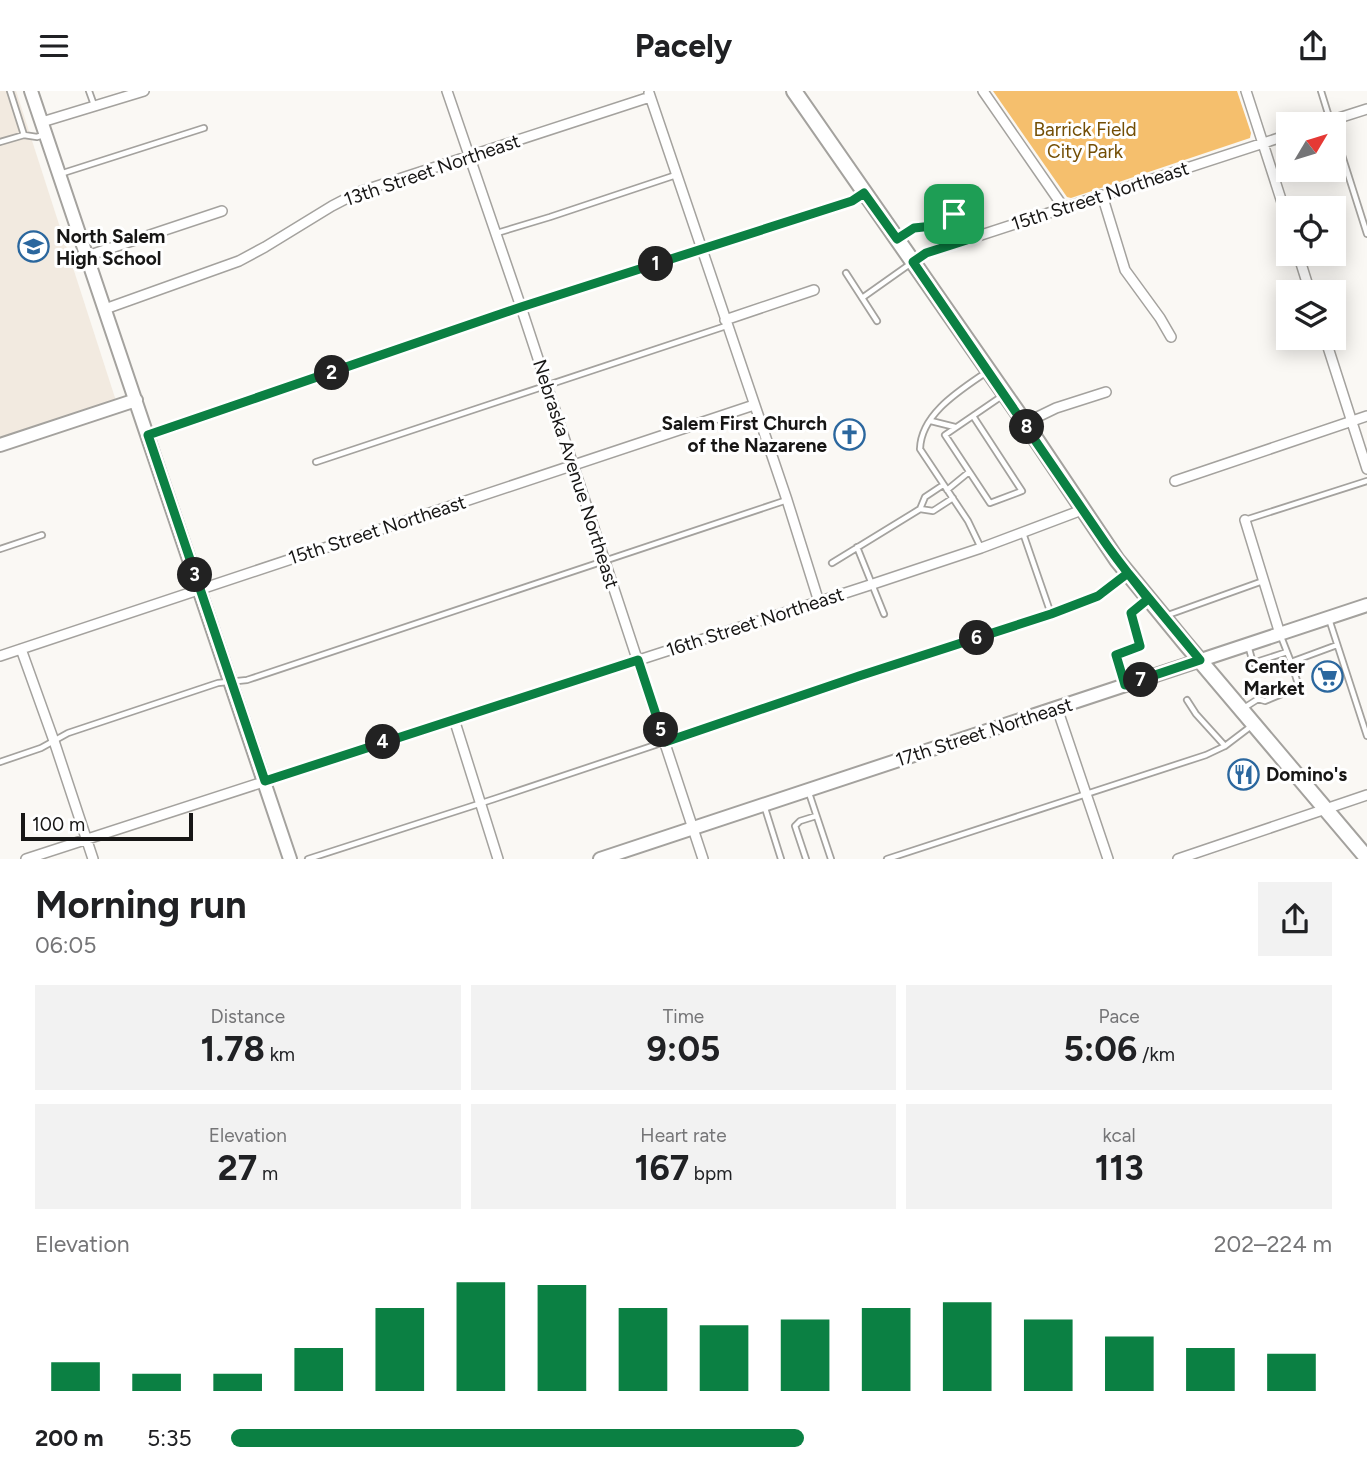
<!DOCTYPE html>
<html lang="en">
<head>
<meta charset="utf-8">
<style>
	:root { --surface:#fff; --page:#f2f2f2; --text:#202124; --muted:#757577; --accent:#0b8043 }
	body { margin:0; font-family:Figtree,sans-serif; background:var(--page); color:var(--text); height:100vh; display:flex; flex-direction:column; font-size:26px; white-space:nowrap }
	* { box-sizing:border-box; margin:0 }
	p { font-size:23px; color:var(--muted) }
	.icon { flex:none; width:38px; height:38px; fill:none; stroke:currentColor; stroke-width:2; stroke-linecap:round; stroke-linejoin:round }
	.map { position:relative; height:768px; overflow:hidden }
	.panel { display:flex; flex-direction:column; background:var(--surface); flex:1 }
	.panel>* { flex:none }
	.needle { width:46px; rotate:52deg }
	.controls { position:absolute; left:1276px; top:21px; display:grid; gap:14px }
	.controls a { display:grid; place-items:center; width:70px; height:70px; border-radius:0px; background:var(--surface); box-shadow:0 4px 18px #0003; font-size:35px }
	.scale { position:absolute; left:21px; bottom:18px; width:172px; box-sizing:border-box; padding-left:7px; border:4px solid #171615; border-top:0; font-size:19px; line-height:24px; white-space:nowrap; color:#171615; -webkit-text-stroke:5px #fff; paint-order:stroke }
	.pin { position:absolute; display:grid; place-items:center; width:60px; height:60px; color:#fff; margin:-30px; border-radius:14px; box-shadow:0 4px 10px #0006 }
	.km { position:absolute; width:35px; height:35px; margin:-18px; border-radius:50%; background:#222; color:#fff; font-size:19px; line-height:35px; text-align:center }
	.round { display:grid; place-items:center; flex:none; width:74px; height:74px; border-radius:0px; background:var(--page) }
	.overview { display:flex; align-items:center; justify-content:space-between; height:119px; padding:0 35px }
	h1 { font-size:38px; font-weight:700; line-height:52px }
	.figures { display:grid; grid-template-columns:repeat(3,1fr); gap:10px; height:119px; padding:7px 35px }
	.figures div { display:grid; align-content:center; border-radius:0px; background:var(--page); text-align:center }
	.figures b { font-size:35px; font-weight:700 }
	.figures small { font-size:19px; font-weight:400 }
	.figures p { font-size:19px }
	.chart { height:196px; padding:14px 35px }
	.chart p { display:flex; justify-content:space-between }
	.chart svg { width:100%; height:126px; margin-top:7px; stroke:var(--accent); stroke-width:6 }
	ul { padding:0 35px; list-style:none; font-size:23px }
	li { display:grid; grid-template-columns:112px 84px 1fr; align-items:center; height:52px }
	li i { height:18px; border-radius:9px; background:var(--accent) }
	header { display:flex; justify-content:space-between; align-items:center; height:91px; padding:0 35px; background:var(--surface); font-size:32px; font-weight:700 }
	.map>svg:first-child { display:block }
	.built { fill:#f2eae0 }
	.green { fill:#f5bf6d }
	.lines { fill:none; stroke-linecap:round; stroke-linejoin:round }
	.lane-casing { stroke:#a4a29e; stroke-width:8 }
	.street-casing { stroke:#a4a29e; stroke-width:12 }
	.secondary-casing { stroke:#a4a29e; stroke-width:16 }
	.primary-casing { stroke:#a4a29e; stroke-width:18 }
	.lane { stroke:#fff; stroke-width:4.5 }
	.street { stroke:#fff; stroke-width:9 }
	.secondary { stroke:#fff; stroke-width:12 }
	.primary { stroke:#fff; stroke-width:14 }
	.route-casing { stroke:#fff; stroke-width:14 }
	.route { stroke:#0b8043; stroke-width:9 }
	.labels { text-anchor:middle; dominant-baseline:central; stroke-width:6; stroke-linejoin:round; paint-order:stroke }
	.park-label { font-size:19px; fill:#734e05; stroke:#fff }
	.street-label { font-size:19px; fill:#171615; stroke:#fff }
	.poi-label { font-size:19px; font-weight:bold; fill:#171615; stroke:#fff; text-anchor:start }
</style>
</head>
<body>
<header><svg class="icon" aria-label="menu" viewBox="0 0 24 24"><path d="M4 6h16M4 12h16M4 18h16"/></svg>Pacely<svg class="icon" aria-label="share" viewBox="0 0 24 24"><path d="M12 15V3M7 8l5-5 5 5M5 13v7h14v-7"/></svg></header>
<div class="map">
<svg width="1367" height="768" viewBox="0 0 1367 768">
	<rect width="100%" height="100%" fill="#faf8f4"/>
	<path class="built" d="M0,0H16L117,313L0,349Z"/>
	<path class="green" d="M993,0H1237L1251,42L1250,47L1071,107L1067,106Z"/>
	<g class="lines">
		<defs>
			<path id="lane" d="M10,0L24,44
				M89,0L94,14
				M1321,0L1330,29
				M1334,39L1367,143
				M0,51L24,44L37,46L43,44
				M60,83L204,37
				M497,142L550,126L676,84
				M900,146L914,137L933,135L954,123C967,126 971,134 976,145
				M846,182L877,230
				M862,207L910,173
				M973,325L1022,400L990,412L945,344L1002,305
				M931,330L955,336
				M316,371L726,235
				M943,394L925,406L920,418L933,420L953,407
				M947,399L969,381
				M1245,429L1367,390
				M1023,442L1051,523
				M857,456L884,523
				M981,457L968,430L920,358C921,322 962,298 988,280
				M0,458L42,444
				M832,472L920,418
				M1168,524L1263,490
				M1329,528L1367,645
				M1280,543L1291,571L1337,554
				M1248,554L1253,572L1287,561
				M1124,592L1116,564L1140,555L1131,522L1148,508
				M1187,609L1196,623L1225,655
				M1244,617L1258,608L1265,610L1299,596L1291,571
				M0,671L41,657L68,642L218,592L247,589L787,409
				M809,702L831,768
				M764,714L781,768
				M308,768L494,708L885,577L1051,523L1098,505L1126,485
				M806,768L795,735L800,730L816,725
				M887,768L1206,664L1225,655L1250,636"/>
			<path id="street" d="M447,0L521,216L703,768
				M983,0L1064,117
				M1246,0L1288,130
				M649,2L787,409L819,511
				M42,31L144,0
				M1320,33L1367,18
				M1102,104L1125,179L1160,227L1171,246
				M1298,163L1310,201
				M87,165L222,120
				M913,171L926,162L1288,44
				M105,218L239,170L265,156L332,115L359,101L650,6
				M725,229L814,199
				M1325,247L1367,378
				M1025,332L1056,317L1106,301
				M148,344L521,216L852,110L864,102
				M1175,390L1367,325
				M1245,429L1280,543
				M21,558L54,650L93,768
				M0,565L754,314
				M1057,617L1108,768
				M454,628L498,768
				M26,768L873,493L981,457L1082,419
				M1178,768L1367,704"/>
			<path id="secondary" d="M31,0L290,768
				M0,354L136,309
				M600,768L1367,514"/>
			<path id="primary" d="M794,0L1025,332L1117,469L1185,552L1367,767"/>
		</defs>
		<use href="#lane" class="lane-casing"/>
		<use href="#street" class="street-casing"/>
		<use href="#secondary" class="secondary-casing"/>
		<use href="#primary" class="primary-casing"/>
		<use href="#lane" class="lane"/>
		<use href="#street" class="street"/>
		<use href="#secondary" class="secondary"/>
		<use href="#primary" class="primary"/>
	</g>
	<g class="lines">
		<defs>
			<path id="route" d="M954,123L933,135L914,137L897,148L864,102L852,110L521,216L148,344L265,690L638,569L665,651L859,585L1051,523L1098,505L1128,482L1200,569L1125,594L1116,564L1140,555L1131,522L1148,508C1133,488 1116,468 1102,447L913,171L926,162L976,146C971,134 968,126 954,123"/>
		</defs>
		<use href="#route" class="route-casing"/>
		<use href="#route" class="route"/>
	</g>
	<defs>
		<symbol id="school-ring" viewBox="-11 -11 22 22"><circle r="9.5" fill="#fff" stroke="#2b679e" stroke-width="1.5"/><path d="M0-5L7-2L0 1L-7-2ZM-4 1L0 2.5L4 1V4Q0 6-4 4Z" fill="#2b679e"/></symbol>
		<symbol id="church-ring" viewBox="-11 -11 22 22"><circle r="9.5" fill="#fff" stroke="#2b679e" stroke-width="1.5"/><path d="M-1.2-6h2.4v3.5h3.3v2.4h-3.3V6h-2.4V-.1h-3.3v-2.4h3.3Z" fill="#2b679e"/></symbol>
		<symbol id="supermarket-ring" viewBox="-11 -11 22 22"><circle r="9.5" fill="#fff" stroke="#2b679e" stroke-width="1.5"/><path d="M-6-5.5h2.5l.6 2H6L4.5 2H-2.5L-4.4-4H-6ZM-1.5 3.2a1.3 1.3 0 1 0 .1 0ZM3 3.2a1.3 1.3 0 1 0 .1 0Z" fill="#2b679e"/></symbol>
		<symbol id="restaurant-ring" viewBox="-11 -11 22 22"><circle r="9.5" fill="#fff" stroke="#2b679e" stroke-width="1.5"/><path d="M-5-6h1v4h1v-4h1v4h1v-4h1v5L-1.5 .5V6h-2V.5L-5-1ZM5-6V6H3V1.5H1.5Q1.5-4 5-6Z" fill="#2b679e"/></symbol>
	</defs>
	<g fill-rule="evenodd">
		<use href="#school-ring" x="16" y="138" width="35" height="35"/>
		<use href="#church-ring" x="832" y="326" width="35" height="35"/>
		<use href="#supermarket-ring" x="1310" y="568" width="35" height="35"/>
		<use href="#restaurant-ring" x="1226" y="666" width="35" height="35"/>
	</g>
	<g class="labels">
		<g class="park-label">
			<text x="1085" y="38">Barrick Field<tspan x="1085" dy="22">City Park</tspan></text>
		</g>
		<g class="street-label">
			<text transform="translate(432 79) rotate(-19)">13th Street Northeast</text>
			<text transform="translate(1100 105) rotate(-18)">15th Street Northeast</text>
			<text transform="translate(576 383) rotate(72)">Nebraska Avenue Northeast</text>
			<text transform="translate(377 439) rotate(-18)">15th Street Northeast</text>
			<text transform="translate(755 531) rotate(-18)">16th Street Northeast</text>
			<text transform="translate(984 641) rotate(-18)">17th Street Northeast</text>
		</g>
		<g class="poi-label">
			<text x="56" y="145">North Salem<tspan x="56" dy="22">High School</tspan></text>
			<text x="827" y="332" text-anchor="end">Salem First Church<tspan x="827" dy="22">of the Nazarene</tspan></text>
			<text x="1305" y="575" text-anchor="end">Center<tspan x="1305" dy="22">Market</tspan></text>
			<text x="1266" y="683">Domino's</text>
		</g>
	</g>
</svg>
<div class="controls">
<a><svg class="needle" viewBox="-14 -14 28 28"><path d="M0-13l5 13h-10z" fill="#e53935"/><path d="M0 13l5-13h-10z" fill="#757577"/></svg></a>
<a><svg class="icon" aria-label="locate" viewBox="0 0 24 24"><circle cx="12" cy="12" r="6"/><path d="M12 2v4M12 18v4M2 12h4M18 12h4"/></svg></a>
<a><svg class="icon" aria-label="layers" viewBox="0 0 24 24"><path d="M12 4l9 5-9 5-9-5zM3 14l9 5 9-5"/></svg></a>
</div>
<div class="scale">100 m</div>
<div class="pin" style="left:954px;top:123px;background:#1e9e55"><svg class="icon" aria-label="arrive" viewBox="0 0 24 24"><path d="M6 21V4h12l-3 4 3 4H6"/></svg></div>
<b class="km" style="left:656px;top:173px">1</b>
<b class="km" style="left:332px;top:282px">2</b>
<b class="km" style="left:195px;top:484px">3</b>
<b class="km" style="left:383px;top:651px">4</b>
<b class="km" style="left:661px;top:639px">5</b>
<b class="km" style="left:977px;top:547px">6</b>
<b class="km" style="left:1141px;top:589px">7</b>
<b class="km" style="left:1027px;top:336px">8</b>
</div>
<section class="panel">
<div class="overview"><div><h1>Morning run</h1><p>06:05</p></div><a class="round"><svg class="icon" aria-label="share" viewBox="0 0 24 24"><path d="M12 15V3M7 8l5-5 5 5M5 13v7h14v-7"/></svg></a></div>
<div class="figures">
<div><p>Distance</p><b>1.78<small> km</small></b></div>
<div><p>Time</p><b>9:05</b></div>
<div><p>Pace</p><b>5:06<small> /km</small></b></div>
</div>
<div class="figures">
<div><p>Elevation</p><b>27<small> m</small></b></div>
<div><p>Heart rate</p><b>167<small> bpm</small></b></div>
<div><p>kcal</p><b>113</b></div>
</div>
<div class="chart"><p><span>Elevation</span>202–224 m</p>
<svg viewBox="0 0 160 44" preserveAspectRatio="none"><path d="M5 44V34M15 44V38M25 44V38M35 44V29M45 44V15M55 44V6M65 44V7M75 44V15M85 44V21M95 44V19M105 44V15M115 44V13M125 44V19M135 44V25M145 44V29M155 44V31"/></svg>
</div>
<ul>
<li><b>200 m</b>5:35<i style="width:52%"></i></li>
</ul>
</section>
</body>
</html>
